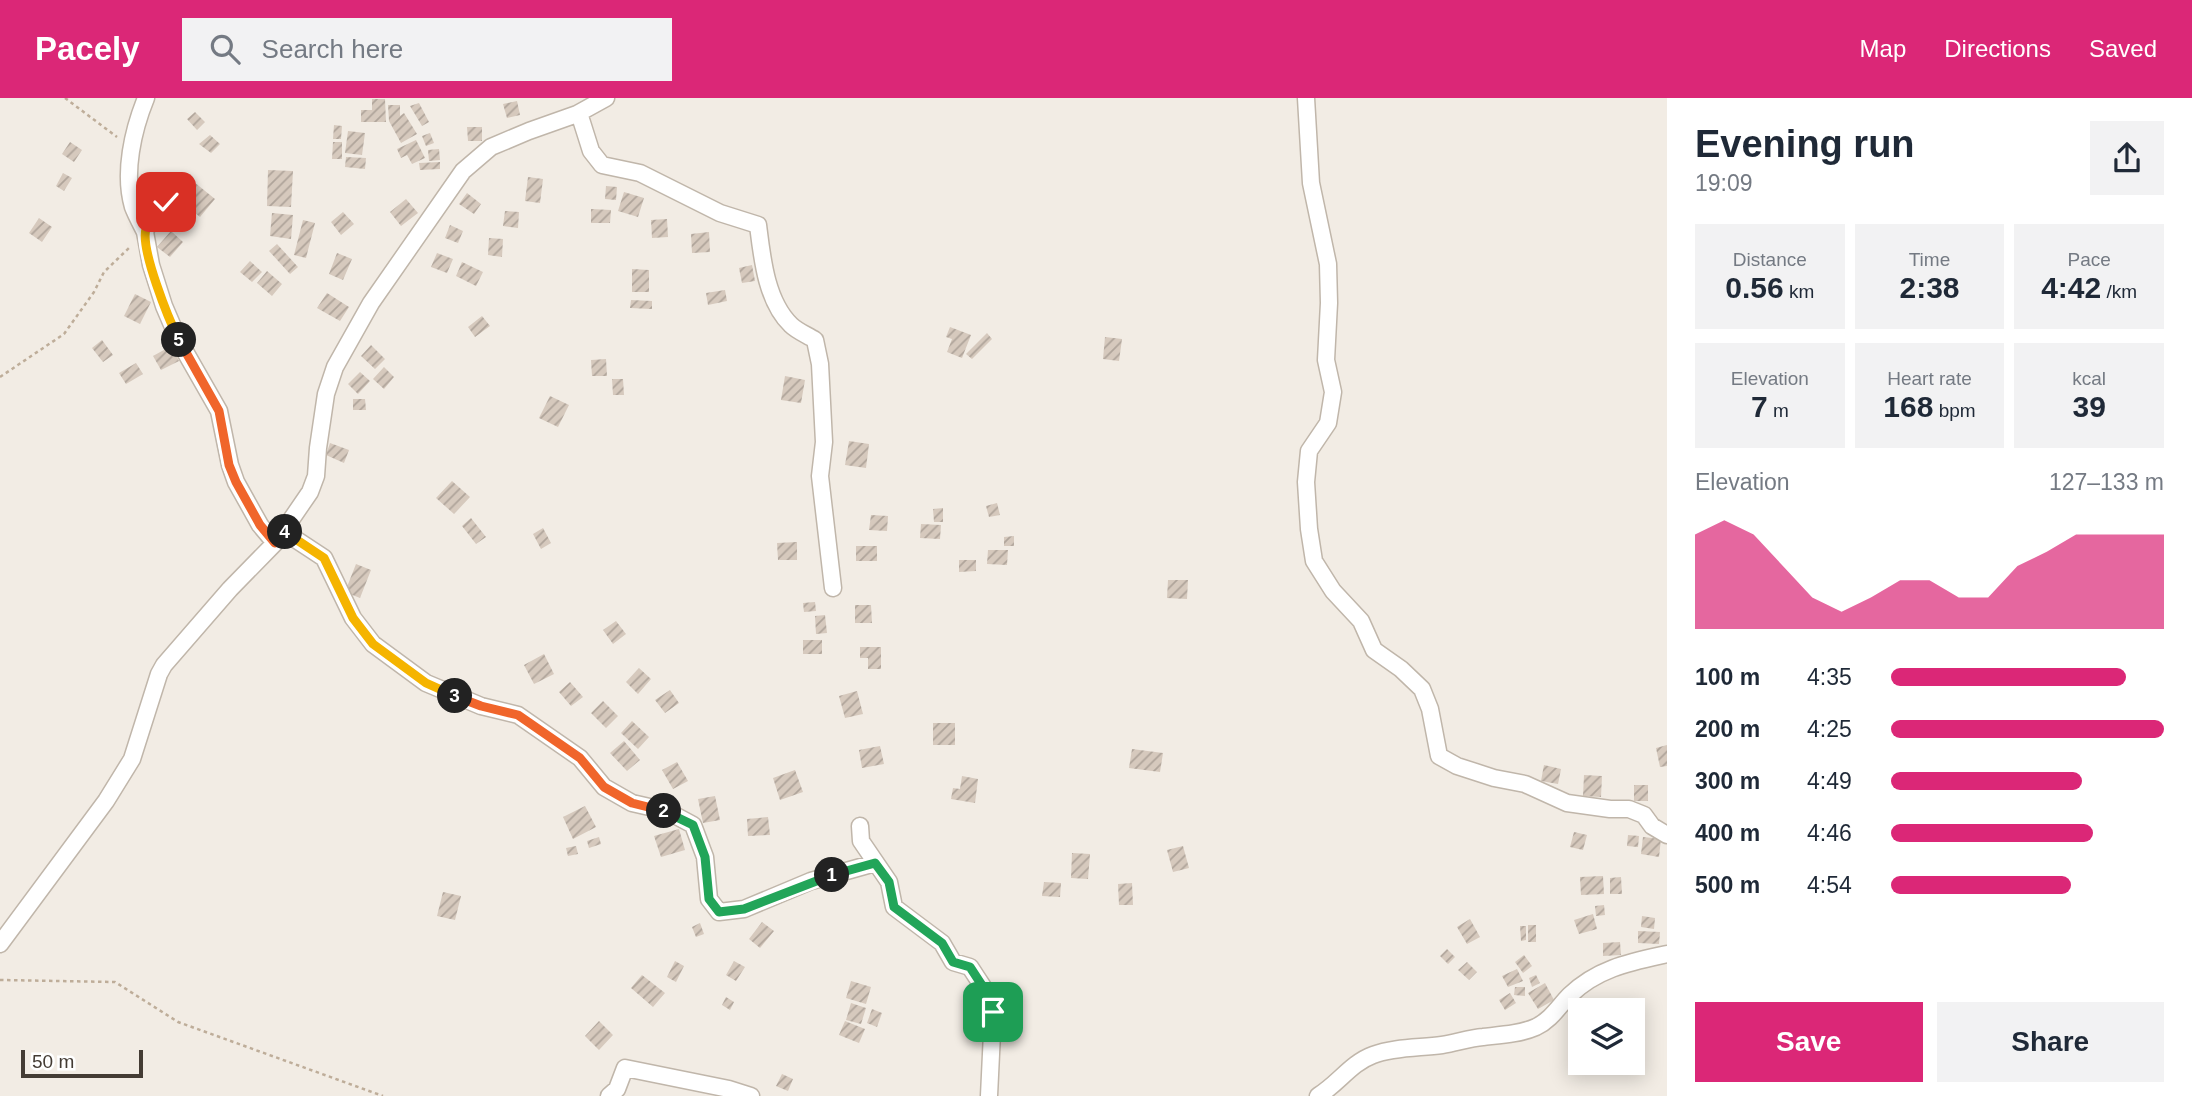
<!DOCTYPE html>
<html lang="en">
<head>
<meta charset="utf-8">
<style>
	:root { --surface:#fff; --page:#f2f2f3; --text:#1f2937; --muted:#747a83; --accent:#db2777 }
	body { margin:0; font-family:Helvetica,sans-serif; background:var(--page); color:var(--text); height:100vh; display:flex; flex-direction:column; font-size:26px; white-space:nowrap }
	* { box-sizing:border-box; margin:0 }
	p { font-size:23px; color:var(--muted) }
	.icon { flex:none; width:38px; height:38px; fill:none; stroke:currentColor; stroke-width:2; stroke-linecap:round; stroke-linejoin:round }
	.map { position:relative; flex:1; overflow:hidden }
	.drawer { display:flex; flex-direction:column; background:var(--surface); width:525px }
	.drawer>* { flex:none }
	.buttons { position:absolute; left:1568px; top:900px; display:grid; gap:14px }
	.buttons a { display:grid; place-items:center; width:77px; height:77px; border-radius:0px; background:var(--surface); box-shadow:0 4px 18px #0003; font-size:35px }
	.scale { position:absolute; left:21px; bottom:18px; width:122px; box-sizing:border-box; padding-left:7px; border:4px solid #443c34; border-top:0; font-size:19px; line-height:24px; white-space:nowrap; color:#443c34; -webkit-text-stroke:5px #fff; paint-order:stroke }
	.pin { position:absolute; display:grid; place-items:center; width:60px; height:60px; color:#fff; margin:-30px; border-radius:14px; box-shadow:0 4px 10px #0006 }
	.km { position:absolute; width:35px; height:35px; margin:-18px; border-radius:50%; background:#222; color:#fff; font-size:19px; line-height:35px; text-align:center }
	.round { display:grid; place-items:center; flex:none; width:74px; height:74px; border-radius:0px; background:var(--page) }
	.head { display:flex; align-items:center; justify-content:space-between; height:119px; padding:0 28px }
	h1 { font-size:38px; font-weight:700; line-height:52px }
	.figures { display:grid; grid-template-columns:repeat(3,1fr); gap:10px; height:119px; padding:7px 28px }
	.figures div { display:grid; align-content:center; border-radius:0px; background:var(--page); text-align:center }
	.figures b { font-size:30px; font-weight:700 }
	.figures small { font-size:19px; font-weight:400 }
	.figures p { font-size:19px }
	.chart { height:196px; padding:14px 28px }
	.chart p { display:flex; justify-content:space-between }
	.chart svg { width:100%; height:126px; margin-top:7px; fill:var(--accent); opacity:.7 }
	.button { display:flex; gap:14px; margin-top:auto; padding:14px 28px }
	.button a { flex:1; height:80px; border-radius:0px; background:var(--accent); color:#fff; font-size:28px; font-weight:700; line-height:80px; text-align:center }
	.button a+a { background:var(--page); color:var(--text) }
	ul { padding:0 28px; list-style:none; font-size:23px }
	li { display:grid; grid-template-columns:112px 84px 1fr; align-items:center; height:52px }
	li i { height:18px; border-radius:9px; background:var(--accent) }
	header { display:flex; align-items:center; gap:42px; box-sizing:border-box; height:98px; padding:0 35px; background:var(--accent); color:#fff }
	header strong { font-size:33px }
	nav { display:flex; gap:38px; margin-inline-start:auto; font-size:24px }
	.search { width:490px; height:63px; background:var(--page); display:flex; align-items:center; gap:18px; box-sizing:border-box; padding:0 24px; border-radius:0px; color:var(--muted); font-size:26px }
	main { display:flex; flex:1; min-height:0 }
	.map>svg:first-child { display:block }
	.building { fill:url(#building-hatch) }
	.lines { fill:none; stroke-linecap:round; stroke-linejoin:round }
	.minor-casing { stroke:#c0b6aa; stroke-width:19 }
	.path { stroke:#bead99; stroke-width:2.5; stroke-dasharray:3.5 3.5; stroke-linecap:butt }
	.minor { stroke:#fff; stroke-width:16 }
	.split-1-casing { stroke:#fff; stroke-width:14 }
	.split-2-casing { stroke:#fff; stroke-width:14 }
	.split-3-casing { stroke:#fff; stroke-width:14 }
	.split-4-casing { stroke:#fff; stroke-width:14 }
	.split-5-casing { stroke:#fff; stroke-width:14 }
	.split-6-casing { stroke:#fff; stroke-width:14 }
	.split-1 { stroke:#22a559; stroke-width:9 }
	.split-2 { stroke:#22a559; stroke-width:9 }
	.split-3 { stroke:#f0652b; stroke-width:9 }
	.split-4 { stroke:#f5b400; stroke-width:9 }
	.split-5 { stroke:#f0652b; stroke-width:9 }
	.split-6 { stroke:#f5b400; stroke-width:9 }
</style>
</head>
<body>
<header>
<strong>Pacely</strong>
<div class="search"><svg class="icon" aria-label="search" viewBox="0 0 24 24"><circle cx="10" cy="10" r="6"/><path d="M15 15l6 6"/></svg>Search here</div>
<nav><a>Map</a><a>Directions</a><a>Saved</a></nav>
</header>
<main>
<div class="map">
<svg width="1667" height="998" viewBox="0 0 1667 998">
	<defs>
		<pattern id="building-hatch" width="6" height="6" patternUnits="userSpaceOnUse" patternTransform="scale(1.75)"><rect width="6" height="6" fill="#d6c9bd"/><path d="M-1 1l2-2M0 6l6-6M5 7l2-2" fill="none" stroke="#afa49a"/></pattern>
	</defs>
	<rect width="100%" height="100%" fill="#f2ece4"/>
	<path class="building" d="M372,1H385L386,24H361V12H372Z
		M517,3L520,17L507,20L503,6Z
		M419,5L429,24L422,28L410,8Z
		M388,7H400V18L404,15L417,36L401,45L389,23Z
		M195,14L205,24L197,32L187,21Z
		M334,27L342,28L341,41H333Z
		M467,29H482V43H468Z
		M348,33L365,35L362,57L345,55Z
		M430,35L434,45L426,48L422,38Z
		M210,37L220,46L211,55L199,46Z
		M416,42L425,60L412,66L407,57L401,60L397,51Z
		M70,44L82,52L74,64L62,56Z
		M333,44H342V61H332Z
		M439,51L440,62L429,63L428,52Z
		M346,59L366,60L365,71L345,69Z
		M440,64V71L420,72L419,65Z
		M268,72L293,73L291,109L267,108Z
		M63,75L72,80L64,93L56,88Z
		M528,79L543,81L540,105L525,103Z
		M194,84L215,101L200,119L178,101Z
		M606,88L617,89L616,102L605,101Z
		M624,94L644,100L638,119L618,113Z
		M467,95L481,106L474,116L459,106Z
		M406,101L418,115L401,128L390,114Z
		M591,111L611,112L610,125H591Z
		M505,113L519,114L518,130L503,128Z
		M343,114L354,126L341,137L331,124Z
		M272,115L293,117L291,141L270,138Z
		M39,120L52,129L42,144L29,135Z
		M667,121L668,139L652,140L651,122Z
		M303,122L315,125L306,160L294,157Z
		M450,127L463,133L458,145L445,140Z
		M171,133L183,144L170,159L157,149Z
		M709,134L710,154L692,155L691,136Z
		M489,140L503,141L502,159L488,157Z
		M277,146L298,169L290,176L269,153Z
		M337,155L352,161L343,182L329,176Z
		M437,155L453,161L447,175L431,169Z
		M250,163L262,174L252,184L240,174Z
		M462,164L483,174L476,188L456,178Z
		M752,167L755,183L742,185L739,170Z
		M632,171L649,172V194H632Z
		M267,173L282,186L272,198L257,185Z
		M725,192L727,203L708,207L706,195Z
		M327,195L349,209L340,223L317,210Z
		M135,196L151,204L140,226L124,218Z
		M631,202L652,203V211L630,210Z
		M482,218L490,228L475,239L468,229Z
		M950,229L971,237L962,260L947,254L952,241L946,239Z
		M987,235L992,241L972,261L966,256Z
		M1105,239L1122,241L1119,263L1103,261Z
		M102,242L113,257L103,264L92,250Z
		M371,247L385,261L375,271L361,258Z
		M171,248L179,263L161,272L153,258Z
		M606,261L607,278H592L591,262Z
		M136,265L143,276L126,286L119,275Z
		M384,269L394,279L384,291L373,281Z
		M360,274L370,283L358,296L348,286Z
		M785,278L805,282L801,305L781,302Z
		M612,281H623L624,297H613Z
		M550,298L569,307L558,329L539,320Z
		M353,301H365L366,312H353Z
		M849,343L869,346L866,370L845,367Z
		M330,345L349,352L344,365L326,357Z
		M452,383L470,399L454,416L436,400Z
		M997,405L1000,417L989,419L986,408Z
		M943,410V424H934L933,411Z
		M871,417L888,418L887,433L869,432Z
		M471,420L486,439L476,446L462,428Z
		M921,426L941,427L940,441L920,440Z
		M543,430L551,445L541,451L533,436Z
		M1014,438V448H1004V439Z
		M797,444V462H778L777,445Z
		M856,448H877V463H856Z
		M988,452H1008L1007,467L987,466Z
		M959,462H976V473L959,474Z
		M356,466L371,472L360,500L345,494Z
		M1168,482H1188L1187,501L1167,500Z
		M815,504L816,513L804,514L803,505Z
		M855,507H871L872,525H855Z
		M825,517L827,535L816,536L815,518Z
		M616,523L626,536L613,546L603,532Z
		M803,542H822V556H803Z
		M860,549H881V571H868V560H860Z
		M544,556L554,576L534,586L524,567Z
		M639,570L651,581L638,596L626,584Z
		M570,584L583,599L571,608L559,594Z
		M670,592L679,605L665,615L655,602Z
		M857,593L863,616L845,620L839,598Z
		M603,603L618,618L606,630L591,615Z
		M632,623L649,639L638,651L621,635Z
		M933,625H955V647H933Z
		M624,643L640,662L627,673L610,655Z
		M1667,647V668L1660,669L1656,650Z
		M880,648L884,666L862,670L859,652Z
		M1132,651L1163,655L1160,674L1129,670Z
		M677,664L688,683L673,691L662,672Z
		M1544,667L1561,671L1558,686L1541,683Z
		M795,672L803,694L780,702L773,680Z
		M1584,677L1602,678L1601,699L1583,698Z
		M962,678L978,681L975,705L951,701L953,690L960,691Z
		M1634,687H1648V703H1634Z
		M715,698L720,722L703,725L698,701Z
		M585,708L596,729L573,741L563,719Z
		M768,719L770,737L748,738L747,721Z
		M679,731L685,752L661,759L654,738Z
		M1574,734L1587,737L1583,752L1570,749Z
		M1628,737L1639,738L1638,749L1627,748Z
		M599,739L601,746L589,750L587,743Z
		M1643,739L1661,741L1659,759L1641,756Z
		M576,748L578,756L568,758L566,750Z
		M1183,748L1189,770L1173,774L1167,752Z
		M1072,755L1090,756L1088,781L1071,780Z
		M1603,778L1604,796L1581,797L1580,779Z
		M1621,779L1622,796H1610V780Z
		M1044,784L1061,785L1060,799L1042,798Z
		M1132,785L1133,807H1119L1118,786Z
		M443,794L461,798L455,822L437,818Z
		M1604,807L1605,817L1596,818L1595,808Z
		M1593,816L1597,831L1579,836L1574,822Z
		M1642,818L1655,820L1654,831L1641,829Z
		M1470,821L1480,839L1467,846L1457,829Z
		M762,824L774,833L760,850L749,841Z
		M700,825L704,836L696,839L692,829Z
		M1528,827H1536V844H1528Z
		M1520,828H1526V842L1521,843Z
		M1638,833L1660,834L1659,846L1638,845Z
		M1620,844L1621,857L1603,858V845Z
		M1447,851L1455,859L1448,866L1440,858Z
		M1524,857L1532,868L1523,875L1515,864Z
		M675,863L684,868L676,884L667,879Z
		M734,863L745,869L736,883L726,877Z
		M1467,864L1477,874L1469,882L1458,872Z
		M1517,871L1523,883L1508,889L1502,878Z
		M642,877L665,895L653,909L631,890Z
		M1536,877L1540,885L1532,889L1529,880Z
		M851,883L871,889L866,906L846,900Z
		M1545,885L1554,902L1538,911L1528,895Z
		M1515,889H1525V898L1514,897Z
		M1510,895L1516,905L1505,912L1499,902Z
		M726,899L734,904L730,912L722,907Z
		M851,905L866,910L861,926L846,922Z
		M872,911L882,915L877,929L867,925Z
		M599,923L613,937L599,952L585,938Z
		M845,923L865,931L859,945L839,937Z
		M782,976L793,981L788,993L776,988Z"/>
	<g class="lines">
		<defs>
			<path id="minor" d="M1306,0L1311,85L1328,166L1329,205L1326,262L1333,294L1328,325L1309,353L1306,384L1309,431L1314,463L1333,493L1361,523L1374,552L1401,571L1422,591L1430,611L1439,658L1457,668L1494,680L1525,686L1567,705L1610,711H1629L1644,717L1652,728L1667,737
				M579,15L591,53L602,67L640,75L720,115L758,127C762,159 766,203 791,227C797,233 807,237 815,242L820,266L824,344L820,378L833,490
				M171,99L150,122L145,134L151,167L164,208L179,243L219,313L230,367L236,384L260,427L275,445
				M145,134C141,126 136,117 133,109C123,75 133,32 146,0
				M283,433L324,460L353,520L373,546L426,585L481,608L518,617L580,660L604,689L632,705L667,713L693,727L705,759L709,801L719,814L744,811L811,783L875,765
				M860,728L861,743L889,784L894,809L942,845L953,864L970,869L987,895L993,914L989,998
				M0,846L106,703L132,661L159,576L164,567L230,491L275,445L310,394L316,378L318,350L326,296L335,269L371,205L463,73L491,49L529,33L577,16L606,0
				M609,998L617,991L625,970L729,991L751,998
				M1318,998C1338,986 1351,965 1373,957C1394,949 1420,950 1442,947C1456,945 1469,940 1483,939C1501,937 1520,936 1536,929C1551,922 1559,908 1570,897C1598,870 1631,864 1667,856"/>
		</defs>
		<use href="#minor" class="minor-casing"/>
		<path class="path" d="M65,0L117,39
			M0,279L64,236L94,194L104,174L130,149
			M0,882L115,884L178,924L383,998"/>
		<use href="#minor" class="minor"/>
	</g>
	<g class="lines">
		<defs>
			<path id="split-1" d="M832,777L875,765L889,784L894,809L942,845L953,864L970,869L987,895L993,914"/>
			<path id="split-2" d="M664,713L693,727L705,759L709,801L719,814L744,811L832,777"/>
			<path id="split-3" d="M455,598L481,608L518,617L580,660L604,689L632,705L664,713"/>
			<path id="split-4" d="M285,434L324,460L353,520L373,546L426,585L455,598"/>
			<path id="split-5" d="M179,242L219,313L229,367L236,384L260,427L275,445L283,433L285,434"/>
			<path id="split-6" d="M166,104C158,112 150,120 146,131C140,151 169,222 179,242"/>
		</defs>
		<use href="#split-1" class="split-1-casing"/>
		<use href="#split-2" class="split-2-casing"/>
		<use href="#split-3" class="split-3-casing"/>
		<use href="#split-4" class="split-4-casing"/>
		<use href="#split-5" class="split-5-casing"/>
		<use href="#split-6" class="split-6-casing"/>
		<use href="#split-1" class="split-1"/>
		<use href="#split-2" class="split-2"/>
		<use href="#split-3" class="split-3"/>
		<use href="#split-4" class="split-4"/>
		<use href="#split-5" class="split-5"/>
		<use href="#split-6" class="split-6"/>
	</g>
</svg>
<div class="buttons">
<a><svg class="icon" aria-label="layers" viewBox="0 0 24 24"><path d="M12 4l9 5-9 5-9-5zM3 14l9 5 9-5"/></svg></a>
</div>
<div class="scale">50 m</div>
<div class="pin" style="left:993px;top:914px;background:#1e9e55"><svg class="icon" aria-label="arrive" viewBox="0 0 24 24"><path d="M6 21V4h12l-3 4 3 4H6"/></svg></div>
<div class="pin" style="left:166px;top:104px;background:#d93025"><svg class="icon" aria-label="check" viewBox="0 0 24 24"><path d="M5 12l5 5 9-10"/></svg></div>
<b class="km" style="left:832px;top:777px">1</b>
<b class="km" style="left:664px;top:713px">2</b>
<b class="km" style="left:455px;top:598px">3</b>
<b class="km" style="left:285px;top:434px">4</b>
<b class="km" style="left:179px;top:242px">5</b>
</div>
<section class="drawer">
<div class="head"><div><h1>Evening run</h1><p>19:09</p></div><a class="round"><svg class="icon" aria-label="share" viewBox="0 0 24 24"><path d="M12 15V3M7 8l5-5 5 5M5 13v7h14v-7"/></svg></a></div>
<div class="figures">
<div><p>Distance</p><b>0.56<small> km</small></b></div>
<div><p>Time</p><b>2:38</b></div>
<div><p>Pace</p><b>4:42<small> /km</small></b></div>
</div>
<div class="figures">
<div><p>Elevation</p><b>7<small> m</small></b></div>
<div><p>Heart rate</p><b>168<small> bpm</small></b></div>
<div><p>kcal</p><b>39</b></div>
</div>
<div class="chart"><p><span>Elevation</span>127–133 m</p>
<svg viewBox="0 0 160 44" preserveAspectRatio="none"><path d="M0 44V11L10 6L20 11L30 22L40 33L50 38L60 33L70 27L80 27L90 33L100 33L110 22L120 17L130 11L140 11L150 11L160 11V44z"/></svg>
</div>
<ul>
<li><b>100 m</b>4:35<i style="width:86%"></i></li>
<li><b>200 m</b>4:25<i style="width:100%"></i></li>
<li><b>300 m</b>4:49<i style="width:70%"></i></li>
<li><b>400 m</b>4:46<i style="width:74%"></i></li>
<li><b>500 m</b>4:54<i style="width:66%"></i></li>
</ul>
<div class="button"><a>Save</a><a>Share</a></div>
</section>
</main>
</body>
</html>
